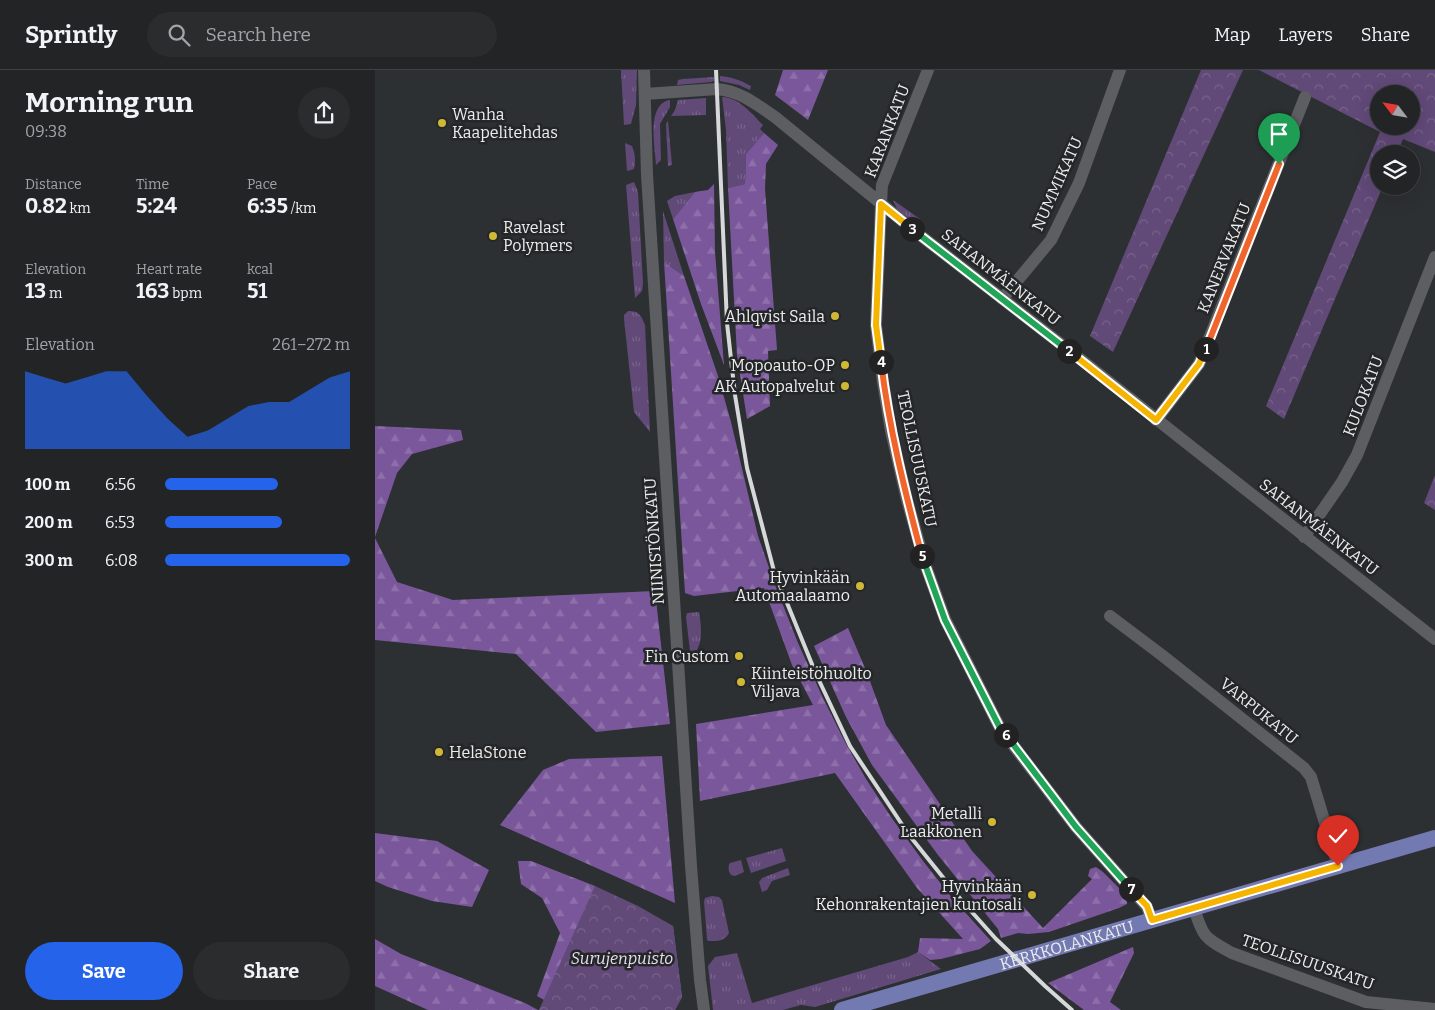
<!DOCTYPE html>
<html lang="en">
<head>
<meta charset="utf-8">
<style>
	:root { --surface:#222426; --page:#2a2c2e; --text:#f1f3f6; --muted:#a2a4a7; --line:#3f4143; --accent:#2563eb }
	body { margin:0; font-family:Bitter,serif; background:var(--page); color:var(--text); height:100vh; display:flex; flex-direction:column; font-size:19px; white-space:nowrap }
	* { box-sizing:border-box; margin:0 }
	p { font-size:16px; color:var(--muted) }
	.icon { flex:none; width:28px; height:28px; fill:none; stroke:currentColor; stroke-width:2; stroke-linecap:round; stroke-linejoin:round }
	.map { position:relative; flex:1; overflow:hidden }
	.side { display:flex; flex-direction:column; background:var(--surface); width:375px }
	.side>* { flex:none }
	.needle { width:32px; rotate:301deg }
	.buttons { position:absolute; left:995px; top:15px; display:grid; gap:10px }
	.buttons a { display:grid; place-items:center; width:50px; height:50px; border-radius:50%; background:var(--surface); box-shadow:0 5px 20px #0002,0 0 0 1px var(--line); font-size:25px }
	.pin { position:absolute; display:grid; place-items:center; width:42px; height:42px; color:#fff; margin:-51px -21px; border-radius:50% 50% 50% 0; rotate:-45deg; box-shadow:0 0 5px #0007 }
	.pin .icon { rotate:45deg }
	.km { position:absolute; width:25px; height:25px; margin:-12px; border-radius:50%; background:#222; color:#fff; font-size:14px; line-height:25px; text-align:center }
	.round { display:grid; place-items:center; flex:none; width:52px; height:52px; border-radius:26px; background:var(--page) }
	.summary { display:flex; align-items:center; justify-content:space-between; height:85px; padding:0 25px }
	h1 { font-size:28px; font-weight:700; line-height:38px }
	.metrics { display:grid; grid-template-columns:repeat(3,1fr); gap:8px; height:85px; padding:5px 25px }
	.metrics div { display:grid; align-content:center }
	.metrics b { font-size:21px; font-weight:700 }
	.metrics small { font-size:14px; font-weight:400 }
	.metrics p { font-size:14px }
	.chart { height:140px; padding:10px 25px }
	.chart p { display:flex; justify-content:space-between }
	.chart svg { width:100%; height:90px; margin-top:5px; fill:var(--accent); opacity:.7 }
	.primary-button { display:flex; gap:10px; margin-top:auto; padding:10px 25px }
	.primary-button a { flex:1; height:58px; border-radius:30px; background:var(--accent); color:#fff; font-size:20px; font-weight:700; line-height:58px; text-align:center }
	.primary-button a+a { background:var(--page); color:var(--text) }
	ul { padding:0 25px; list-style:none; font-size:16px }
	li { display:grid; grid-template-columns:80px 60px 1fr; align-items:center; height:38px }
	li i { height:12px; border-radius:6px; background:var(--accent) }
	header { display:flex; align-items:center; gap:30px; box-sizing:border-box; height:70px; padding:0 25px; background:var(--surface); border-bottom:1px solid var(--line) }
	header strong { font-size:24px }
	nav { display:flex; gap:28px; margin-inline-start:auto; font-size:18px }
	.search { width:350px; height:45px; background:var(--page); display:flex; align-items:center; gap:12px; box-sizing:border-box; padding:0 18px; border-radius:28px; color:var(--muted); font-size:19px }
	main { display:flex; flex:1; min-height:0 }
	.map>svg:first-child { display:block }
	.grass { fill:url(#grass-tufts) }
	.forest { fill:url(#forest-firs) }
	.park { fill:url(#park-crowns); fill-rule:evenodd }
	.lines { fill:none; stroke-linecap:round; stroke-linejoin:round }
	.minor { stroke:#5c5e61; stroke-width:12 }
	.major { stroke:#737ab1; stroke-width:16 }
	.rail { stroke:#d6d8d9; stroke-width:4 }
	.split-1-casing { stroke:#fff; stroke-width:10 }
	.split-2-casing { stroke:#fff; stroke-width:10 }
	.split-3-casing { stroke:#fff; stroke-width:10 }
	.split-4-casing { stroke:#fff; stroke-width:10 }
	.split-5-casing { stroke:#fff; stroke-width:10 }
	.split-6-casing { stroke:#fff; stroke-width:10 }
	.split-7-casing { stroke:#fff; stroke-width:10 }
	.split-8-casing { stroke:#fff; stroke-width:10 }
	.split-1 { stroke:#f0652b; stroke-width:6 }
	.split-2 { stroke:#f5b400; stroke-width:6 }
	.split-3 { stroke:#22a559; stroke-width:6 }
	.split-4 { stroke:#f5b400; stroke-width:6 }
	.split-5 { stroke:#f0652b; stroke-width:6 }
	.split-6 { stroke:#22a559; stroke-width:6 }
	.split-7 { stroke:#22a559; stroke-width:6 }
	.split-8 { stroke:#f5b400; stroke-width:6 }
	.poi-dot { fill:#d0b837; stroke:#242628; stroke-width:2 }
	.labels { text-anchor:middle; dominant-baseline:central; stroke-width:5; stroke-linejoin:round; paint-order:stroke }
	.poi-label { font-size:16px; fill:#ebeced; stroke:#242628; text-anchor:end }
	.street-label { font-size:16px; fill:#ebeced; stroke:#242628 }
	.park-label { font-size:16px; font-style:italic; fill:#e6ddf0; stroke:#242628 }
</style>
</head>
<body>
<header>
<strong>Sprintly</strong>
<div class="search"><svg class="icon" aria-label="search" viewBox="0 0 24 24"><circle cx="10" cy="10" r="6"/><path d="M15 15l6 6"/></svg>Search here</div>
<nav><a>Map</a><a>Layers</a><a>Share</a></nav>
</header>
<main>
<section class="side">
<div class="summary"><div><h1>Morning run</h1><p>09:38</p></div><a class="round"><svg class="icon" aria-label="share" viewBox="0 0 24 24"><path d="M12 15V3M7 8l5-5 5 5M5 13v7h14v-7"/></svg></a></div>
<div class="metrics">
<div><p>Distance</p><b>0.82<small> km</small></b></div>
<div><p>Time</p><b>5:24</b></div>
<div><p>Pace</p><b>6:35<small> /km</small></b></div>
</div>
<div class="metrics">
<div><p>Elevation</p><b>13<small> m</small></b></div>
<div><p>Heart rate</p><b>163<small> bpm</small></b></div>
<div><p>kcal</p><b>51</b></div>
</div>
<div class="chart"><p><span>Elevation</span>261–272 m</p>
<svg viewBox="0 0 160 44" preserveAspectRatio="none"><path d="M0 44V6L10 9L20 12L30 9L40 6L50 6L60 18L70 29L80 38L90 35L100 29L110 23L120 21L130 21L140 15L150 9L160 6V44z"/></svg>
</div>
<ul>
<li><b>100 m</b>6:56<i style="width:61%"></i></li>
<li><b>200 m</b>6:53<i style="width:63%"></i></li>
<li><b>300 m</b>6:08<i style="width:100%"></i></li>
</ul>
<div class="primary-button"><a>Save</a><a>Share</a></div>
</section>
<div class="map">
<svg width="1060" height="940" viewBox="0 0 1060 940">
	<defs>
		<pattern id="grass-tufts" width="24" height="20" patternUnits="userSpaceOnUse" patternTransform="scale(1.25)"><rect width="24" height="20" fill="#614978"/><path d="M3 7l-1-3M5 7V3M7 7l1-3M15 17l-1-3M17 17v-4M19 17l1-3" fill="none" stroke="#78638c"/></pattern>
		<pattern id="forest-firs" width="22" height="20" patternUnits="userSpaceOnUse" patternTransform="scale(1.25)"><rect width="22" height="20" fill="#7a579b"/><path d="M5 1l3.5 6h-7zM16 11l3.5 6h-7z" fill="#8d6fa9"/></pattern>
		<pattern id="park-crowns" width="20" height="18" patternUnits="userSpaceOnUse" patternTransform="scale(1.25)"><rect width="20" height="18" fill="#614978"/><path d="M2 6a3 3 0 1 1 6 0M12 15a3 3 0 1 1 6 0" fill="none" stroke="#78638c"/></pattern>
	</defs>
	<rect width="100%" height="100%" fill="#2d3032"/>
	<path class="grass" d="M246,0H262L261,35L256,54L249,55Z
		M345,6C357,7 365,10 376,16L375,20L364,15L345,11Z
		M339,7V11L336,12L302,15L303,10L308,9Z
		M347,27C365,28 376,43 388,55L385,59L389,63L371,84L370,114L353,118L351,60Z
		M331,28V45L296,46L293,51L297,95L293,96L291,54L300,40L303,30Z
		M295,30V37L285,54L286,90L281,95C280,77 271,34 295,30Z
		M250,73L257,76C260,84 261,90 259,99L252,101Z
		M259,112L263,122L268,213L267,221L260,228L251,115Z
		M320,122L298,149L292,131L300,126Z
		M518,130L545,149L542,154L522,139Z
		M288,141L309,206L289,192Z
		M253,241C264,241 266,245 270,255L275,362L259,342L249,249V245Z
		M324,542C326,555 328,568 322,580L315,581L311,547L312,543Z
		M407,778L411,791L376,803L371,788Z
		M366,790L369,802L360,806L356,805C353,801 353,798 355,793Z
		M413,798L415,805L397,811L392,820L387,822L384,812L387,808Z
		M337,826L344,827L347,830L354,863C349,872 342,871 333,871L332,869L329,831L330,828Z
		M543,882L566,899L440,937L426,935L408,940H338L333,896L340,887L362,883L377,933L533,887Z"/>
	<path class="forest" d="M408,0H453L433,50L400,25Z
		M389,63L403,75L391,94L390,119L402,280L393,281L395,336L372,349L362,285L353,118L370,114L371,84Z
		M339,114L340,182L349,295L326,234L298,149L320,122L333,120Z
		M289,192L309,206L343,306L356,352L383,466L400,515L423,573L447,626L470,672L491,709L516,747L548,791L578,829L616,871L605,879L566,889L555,890L543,882L545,868L588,869L542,818L460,703L325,731L321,654L438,635L417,595L389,518L319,526L310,523Z
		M0,356L86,360L88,370L37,384L22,403L0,467Z
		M0,468L22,512L78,530L280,521L295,654L221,662L141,584L0,570Z
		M473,558L492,603L511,655L597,781L668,858L717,809L713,806L715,799L721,797L728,802L751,825L752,834L744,838L674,862L653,864L643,863L626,868L623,859L563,785L497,695L471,647L439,576Z
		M287,686L300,833L125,755L168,700L194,689Z
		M0,763L62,771L114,800L97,837L57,831L13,817L0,811Z
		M143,791H156L220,816L224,835L298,856L307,927L300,940H187L162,926L185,863L167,828L146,814Z
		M0,869L26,884L150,933L163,940H53L0,916Z
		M758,877L759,883L735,932L746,940H709L673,913Z"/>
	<path class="park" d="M826,0H868L738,282L715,266Z
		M884,0H1060V82L1028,69L1022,84H1004V116H1008L909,349L891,336L1005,62ZM1004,24H1036V56H1004Z
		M1060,405V440L1049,433Z
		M220,816L263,836L298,856L307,927L300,940H164Z"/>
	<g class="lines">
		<path class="minor" d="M269,0L272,105L316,796L325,910L329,940
			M553,0L507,115L506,134L501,255L508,312L516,361L532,430L550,494L570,549L625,658L701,757L772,837L777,851
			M270,24L342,19C365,21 381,34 400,47L541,162L704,288L1060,569
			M627,229L676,170L704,113L745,0
			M781,350L824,294L930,27
			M929,467L967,412L982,385L1060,187
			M735,546L788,586L929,698L936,707L963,796
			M819,838C828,868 830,868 857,883L991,932L1060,939"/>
		<path class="major" id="s1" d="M467,940L1060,768"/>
		<path class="rail" d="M341,0L352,253L360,325L372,398L399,501L441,604L475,676L534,765L587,831L621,869L670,916L697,940"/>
	</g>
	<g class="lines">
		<defs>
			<path id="split-1" d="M831,279L904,94"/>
			<path id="split-2" d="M694,281L781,350L824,294L831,279"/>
			<path id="split-3" d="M537,159L694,281"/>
			<path id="split-4" d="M506,292L501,255L506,134L537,159"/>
			<path id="split-5" d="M506,292C514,358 530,422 547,486"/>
			<path id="split-6" d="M547,486L570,550L625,658L631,665"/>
			<path id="split-7" d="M631,665L701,757L756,819"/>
			<path id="split-8" d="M756,819L772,836L777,850L963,796"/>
		</defs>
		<use href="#split-1" class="split-1-casing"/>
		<use href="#split-2" class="split-2-casing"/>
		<use href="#split-3" class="split-3-casing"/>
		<use href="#split-4" class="split-4-casing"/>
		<use href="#split-5" class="split-5-casing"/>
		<use href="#split-6" class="split-6-casing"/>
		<use href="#split-7" class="split-7-casing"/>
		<use href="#split-8" class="split-8-casing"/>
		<use href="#split-1" class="split-1"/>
		<use href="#split-2" class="split-2"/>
		<use href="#split-3" class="split-3"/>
		<use href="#split-4" class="split-4"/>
		<use href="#split-5" class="split-5"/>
		<use href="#split-6" class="split-6"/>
		<use href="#split-7" class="split-7"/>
		<use href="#split-8" class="split-8"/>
	</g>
	<g class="poi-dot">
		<circle cx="67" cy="53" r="5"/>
		<circle cx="118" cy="166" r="5"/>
		<circle cx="460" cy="246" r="5"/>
		<circle cx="470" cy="295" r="5"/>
		<circle cx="470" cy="316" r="5"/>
		<circle cx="485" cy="516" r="5"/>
		<circle cx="364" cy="586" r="5"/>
		<circle cx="366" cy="612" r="5"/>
		<circle cx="64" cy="682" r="5"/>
		<circle cx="617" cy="752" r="5"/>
		<circle cx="657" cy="825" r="5"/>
	</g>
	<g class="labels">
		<g class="poi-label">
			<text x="77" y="44" text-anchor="start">Wanha<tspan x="77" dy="18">Kaapelitehdas</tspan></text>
			<text x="128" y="157" text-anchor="start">Ravelast<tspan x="128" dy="18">Polymers</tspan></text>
			<text x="450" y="246">Ahlqvist Saila</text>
			<text x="460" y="295">Mopoauto-OP</text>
			<text x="460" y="316">AK Autopalvelut</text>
			<text x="475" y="507">Hyvinkään<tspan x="475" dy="18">Automaalaamo</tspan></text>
			<text x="354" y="586">Fin Custom</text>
			<text x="376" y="603" text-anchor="start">Kiinteistöhuolto<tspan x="376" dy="18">Viljava</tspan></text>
			<text x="74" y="682" text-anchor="start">HelaStone</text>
			<text x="607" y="743">Metalli<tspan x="607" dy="18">Laakkonen</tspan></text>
			<text x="647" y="816">Hyvinkään<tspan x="647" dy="18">Kehonrakentajien kuntosali</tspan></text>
		</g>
		<g class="street-label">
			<text transform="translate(512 61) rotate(-69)">KARANKATU</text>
			<text transform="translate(682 114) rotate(-66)">NUMMIKATU</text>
			<text transform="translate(849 188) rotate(-68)">KANERVAKATU</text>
			<text transform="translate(626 207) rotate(38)">SAHANMÄENKATU</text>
			<text transform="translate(988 326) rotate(-69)">KULOKATU</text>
			<text transform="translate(542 389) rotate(78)">TEOLLISUUSKATU</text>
			<text transform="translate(944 457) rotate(38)">SAHANMÄENKATU</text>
			<text transform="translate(279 471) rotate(-94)">NIINISTÖNKATU</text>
			<text transform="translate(884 641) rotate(39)">VARPUKATU</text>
			<text stroke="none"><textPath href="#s1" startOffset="234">KERKKOLANKATU</textPath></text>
			<text transform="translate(933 892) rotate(19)">TEOLLISUUSKATU</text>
		</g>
		<g class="park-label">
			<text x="247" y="888">Surujenpuisto</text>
		</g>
	</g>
</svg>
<div class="buttons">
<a><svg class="needle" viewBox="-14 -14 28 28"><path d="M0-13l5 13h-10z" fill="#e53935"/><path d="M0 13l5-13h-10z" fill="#a2a4a7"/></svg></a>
<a><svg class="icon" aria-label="layers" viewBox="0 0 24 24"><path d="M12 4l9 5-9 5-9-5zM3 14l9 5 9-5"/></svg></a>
</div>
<div class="pin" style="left:904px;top:94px;background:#1e9e55"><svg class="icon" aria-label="arrive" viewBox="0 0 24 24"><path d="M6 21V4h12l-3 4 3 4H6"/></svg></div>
<div class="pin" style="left:963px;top:796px;background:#d93025"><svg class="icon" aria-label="check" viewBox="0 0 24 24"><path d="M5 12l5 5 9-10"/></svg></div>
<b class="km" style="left:831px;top:279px">1</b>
<b class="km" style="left:694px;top:281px">2</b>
<b class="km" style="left:537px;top:159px">3</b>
<b class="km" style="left:506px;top:292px">4</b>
<b class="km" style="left:547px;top:486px">5</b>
<b class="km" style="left:631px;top:665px">6</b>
<b class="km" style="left:756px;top:819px">7</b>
</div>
</main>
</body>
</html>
